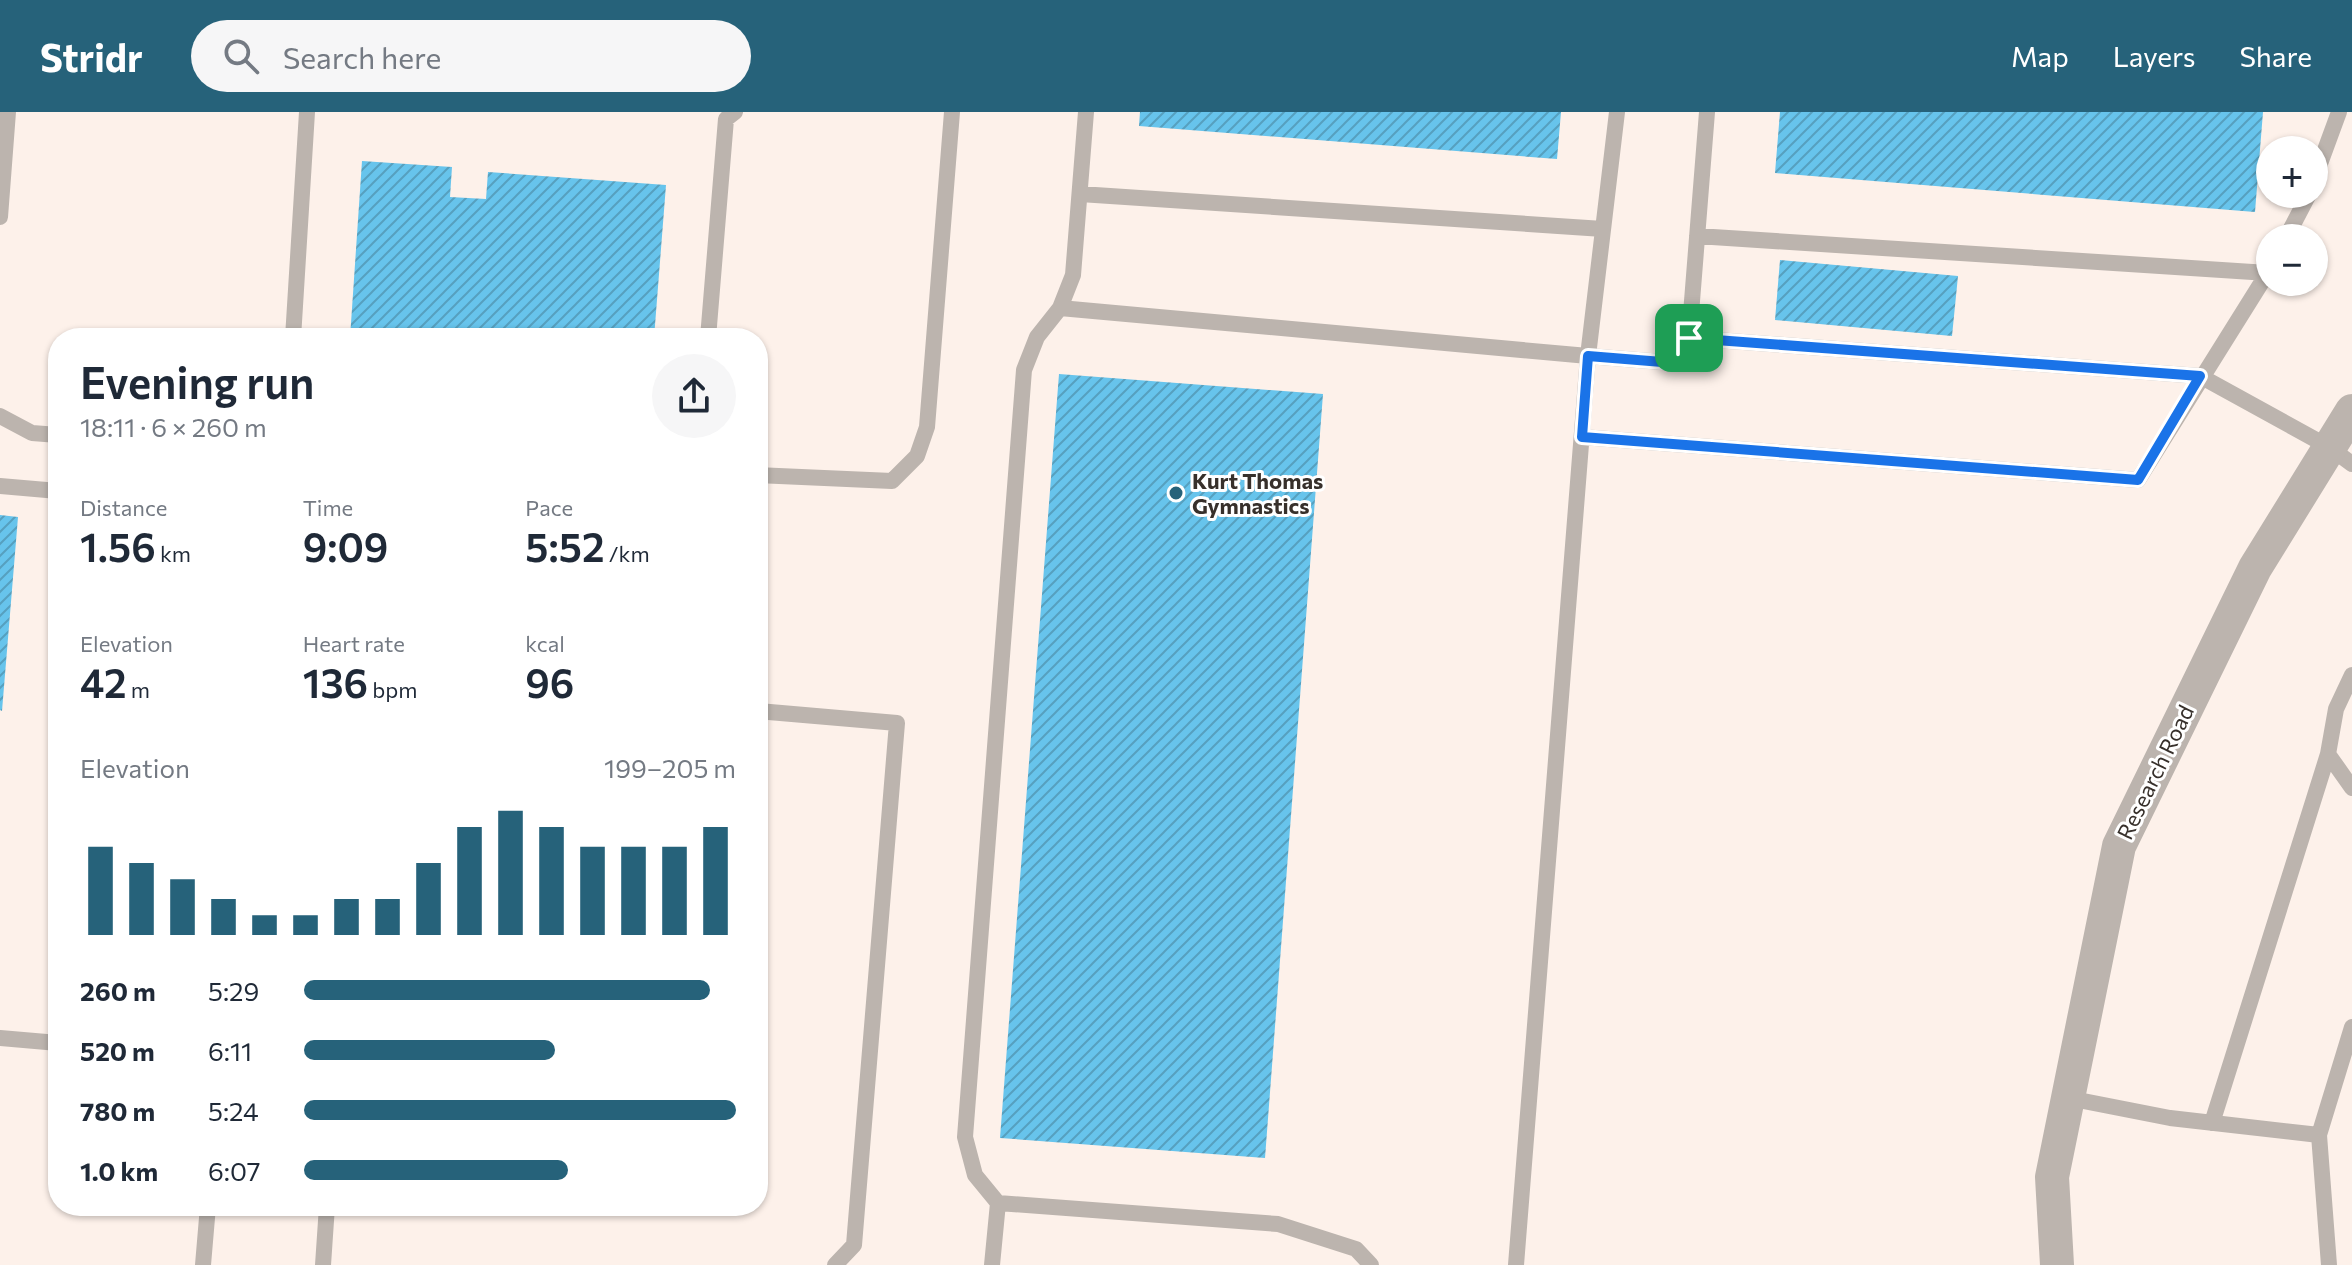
<!DOCTYPE html>
<html lang="en">
<head>
<meta charset="utf-8">
<style>
	:root { --surface:#fff; --page:#f6f6f7; --text:#1f2937; --muted:#747a83; --accent:#26627a }
	body { margin:0; font-family:Commissioner,sans-serif; background:var(--page); color:var(--text); height:100vh; display:flex; flex-direction:column; font-size:30px; white-space:nowrap }
	* { box-sizing:border-box; margin:0 }
	p { font-size:26px; color:var(--muted) }
	.icon { flex:none; width:44px; height:44px; fill:none; stroke:currentColor; stroke-width:2; stroke-linecap:round; stroke-linejoin:round }
	.map { position:relative; flex:1; overflow:hidden }
	.sheet { position:absolute; left:48px; top:216px; width:720px; height:888px; display:flex; flex-direction:column; background:var(--surface); border-radius:32px; box-shadow:0 2px 6px #0004 }
	.sheet>* { flex:none }
	.fabs { position:absolute; left:2256px; top:24px; display:grid; gap:16px }
	.fabs a { display:grid; place-items:center; width:72px; height:72px; border-radius:50%; background:var(--surface); box-shadow:0 2px 6px #0004; font-size:40px }
	.pin { position:absolute; display:grid; place-items:center; width:68px; height:68px; color:#fff; margin:-34px; border-radius:16px; box-shadow:0 4px 12px #0006 }
	.round { display:grid; place-items:center; flex:none; width:84px; height:84px; border-radius:42px; background:var(--page) }
	.headline { display:flex; align-items:center; justify-content:space-between; height:136px; padding:0 32px }
	h1 { font-size:44px; font-weight:600; line-height:60px }
	.stats { display:grid; grid-template-columns:repeat(3,1fr); gap:12px; height:136px; padding:8px 32px }
	.stats div { display:grid; align-content:center }
	.stats b { font-size:40px; font-weight:600 }
	.stats small { font-size:22px; font-weight:400 }
	.stats p { font-size:22px }
	.chart { height:224px; padding:16px 32px }
	.chart p { display:flex; justify-content:space-between }
	.chart svg { width:100%; height:144px; margin-top:8px; stroke:var(--accent); stroke-width:6 }
	ul { padding:0 32px; list-style:none; font-size:26px }
	li { display:grid; grid-template-columns:128px 96px 1fr; align-items:center; height:60px }
	li i { height:20px; border-radius:10px; background:var(--accent) }
	header { display:flex; align-items:center; gap:48px; box-sizing:border-box; height:112px; padding:0 40px; background:var(--accent); color:#fff }
	header strong { font-size:38px }
	nav { display:flex; gap:44px; margin-inline-start:auto; font-size:28px }
	.search { width:560px; height:72px; background:var(--page); display:flex; align-items:center; gap:20px; box-sizing:border-box; padding:0 28px; border-radius:44px; color:var(--muted); font-size:30px }
	.map>svg:first-child { display:block }
	.building { fill:url(#building-hatch) }
	.lines { fill:none; stroke-linecap:round; stroke-linejoin:round }
	.service { stroke:#bcb4ae; stroke-width:16 }
	.minor { stroke:#bcb4ae; stroke-width:34 }
	.route-casing { stroke:#fff; stroke-width:16 }
	.route { stroke:#1a73e8; stroke-width:10 }
	.poi-dot { fill:#26627a; stroke:#fff; stroke-width:3 }
	.labels { text-anchor:middle; dominant-baseline:central; stroke-width:6; stroke-linejoin:round; paint-order:stroke }
	.poi-label { font-size:22px; font-weight:bold; fill:#37302b; stroke:#fff; text-anchor:start }
	.street-label { font-size:22px; fill:#37302b; stroke:#fff }
</style>
</head>
<body>
<header>
<strong>Stridr</strong>
<div class="search"><svg class="icon" aria-label="search" viewBox="0 0 24 24"><circle cx="10" cy="10" r="6"/><path d="M15 15l6 6"/></svg>Search here</div>
<nav><a>Map</a><a>Layers</a><a>Share</a></nav>
</header>
<div class="map">
<svg width="2352" height="1153" viewBox="0 0 2352 1153">
	<defs>
		<pattern id="building-hatch" width="6" height="6" patternUnits="userSpaceOnUse" patternTransform="scale(2)"><rect width="6" height="6" fill="#67c4ec"/><path d="M-1 1l2-2M0 6l6-6M5 7l2-2" fill="none" stroke="#56a0bf"/></pattern>
	</defs>
	<rect width="100%" height="100%" fill="#fdf1ea"/>
	<path class="building" d="M1140,0H1561L1557,47L1139,14Z
		M1780,0H2263L2255,100L1775,61Z
		M362,49L452,55L450,85L486,87L488,60L666,73L654,226H350Z
		M1780,148L1958,164L1952,224L1775,208Z
		M1059,262L1323,282L1265,1046L1000,1026Z
		M0,403L18,405L2,599L0,598Z"/>
	<g class="lines">
		<path class="service" d="M2314,68L2339,0
			M1080,82L1603,117
			M0,105L8,0
			M1697,124L2268,161
			M2286,126L2309,82
			M1060,196L1588,244L1617,0
			M293,226L307,0
			M708,226L726,7L735,0
			M1689,226L2200,264L2329,335L2352,352
			M0,304L32,321L58,323
			M1582,325L2138,368L2270,157
			M758,363L892,369L917,344L927,315L952,0
			M0,374L58,379
			M2352,563L2336,597L2328,642L2352,676
			M758,599L897,611L854,1133L835,1153
			M0,926L58,931
			M2068,986L2170,1006L2319,1023L2329,1153
			M2212,1011L2328,642
			M2319,1023L2352,915
			M998,1091L975,1063L965,1025L1024,258L1037,225L1060,196L1073,163L1086,0
			M203,1153L208,1094
			M323,1153L327,1094
			M992,1153L998,1091L1278,1112L1356,1137L1371,1153
			M1516,1153L1588,244L1687,252L1707,0"/>
		<path class="minor" d="M2057,1153L2052,1065L2119,734L2255,456L2352,299"/>
	</g>
	<g class="lines">
		<defs>
			<path id="route" d="M1689,226L2200,264L2138,368L1582,325L1588,244L1687,252Z"/>
		</defs>
		<use href="#route" class="route-casing"/>
		<use href="#route" class="route"/>
	</g>
	<circle class="poi-dot" cx="1176" cy="381" r="8"/>
	<g class="labels">
		<g class="poi-label">
			<text x="1192" y="368">Kurt Thomas<tspan x="1192" dy="25">Gymnastics</tspan></text>
		</g>
		<g class="street-label">
			<text transform="translate(2155 660) rotate(-64)">Research Road</text>
		</g>
	</g>
</svg>
<div class="fabs">
<a>+</a>
<a>−</a>
</div>
<div class="pin" style="left:1689px;top:226px;background:#1e9e55"><svg class="icon" aria-label="arrive" viewBox="0 0 24 24"><path d="M6 21V4h12l-3 4 3 4H6"/></svg></div>
<section class="sheet">
<div class="headline"><div><h1>Evening run</h1><p>18:11 · 6 × 260 m</p></div><a class="round"><svg class="icon" aria-label="share" viewBox="0 0 24 24"><path d="M12 15V3M7 8l5-5 5 5M5 13v7h14v-7"/></svg></a></div>
<div class="stats">
<div><p>Distance</p><b>1.56<small> km</small></b></div>
<div><p>Time</p><b>9:09</b></div>
<div><p>Pace</p><b>5:52<small> /km</small></b></div>
</div>
<div class="stats">
<div><p>Elevation</p><b>42<small> m</small></b></div>
<div><p>Heart rate</p><b>136<small> bpm</small></b></div>
<div><p>kcal</p><b>96</b></div>
</div>
<div class="chart"><p><span>Elevation</span>199–205 m</p>
<svg viewBox="0 0 160 44" preserveAspectRatio="none"><path d="M5 44V17M15 44V22M25 44V27M35 44V33M45 44V38M55 44V38M65 44V33M75 44V33M85 44V22M95 44V11M105 44V6M115 44V11M125 44V17M135 44V17M145 44V17M155 44V11"/></svg>
</div>
<ul>
<li><b>260 m</b>5:29<i style="width:94%"></i></li>
<li><b>520 m</b>6:11<i style="width:58%"></i></li>
<li><b>780 m</b>5:24<i style="width:100%"></i></li>
<li><b>1.0 km</b>6:07<i style="width:61%"></i></li>
</ul>
</section>
</div>
</body>
</html>
